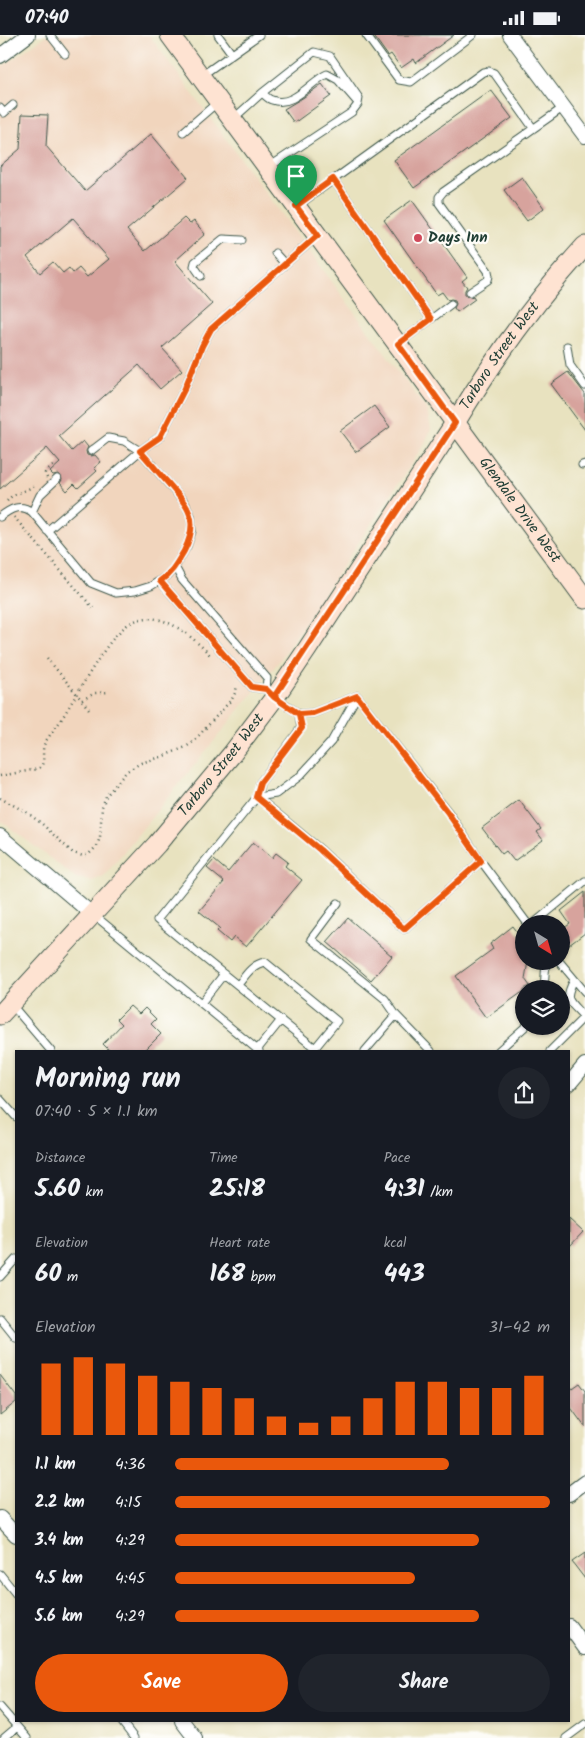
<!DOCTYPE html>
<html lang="en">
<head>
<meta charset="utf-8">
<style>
	:root { --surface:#171b24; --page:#20242c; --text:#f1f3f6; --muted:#9ea1a6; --accent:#ea580c }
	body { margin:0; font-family:Kalam,sans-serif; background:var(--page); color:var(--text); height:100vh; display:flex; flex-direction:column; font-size:19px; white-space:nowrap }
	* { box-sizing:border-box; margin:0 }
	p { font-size:16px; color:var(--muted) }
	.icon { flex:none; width:28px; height:28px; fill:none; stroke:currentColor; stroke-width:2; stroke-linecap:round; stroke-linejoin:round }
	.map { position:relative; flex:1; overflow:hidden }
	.panel { position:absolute; left:15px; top:1015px; width:555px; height:672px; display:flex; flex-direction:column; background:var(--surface); border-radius:0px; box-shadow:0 1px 4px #0004 }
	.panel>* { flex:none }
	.needle { width:32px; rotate:143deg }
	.buttons { position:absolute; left:515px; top:880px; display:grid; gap:10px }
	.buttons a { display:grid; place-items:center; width:55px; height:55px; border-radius:50%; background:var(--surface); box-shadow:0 1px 4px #0004; font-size:25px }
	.pin { position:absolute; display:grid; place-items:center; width:42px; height:42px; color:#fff; margin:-51px -21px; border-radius:50% 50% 50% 0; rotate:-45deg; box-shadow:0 0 5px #0007 }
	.pin .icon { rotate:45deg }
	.round { display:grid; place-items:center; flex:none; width:52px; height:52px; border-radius:26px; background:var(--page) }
	.head { display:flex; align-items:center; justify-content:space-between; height:85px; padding:0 20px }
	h1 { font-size:28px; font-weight:700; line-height:38px }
	.stats { display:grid; grid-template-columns:repeat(3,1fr); gap:8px; height:85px; padding:5px 20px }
	.stats div { display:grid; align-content:center }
	.stats b { font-size:25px; font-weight:700 }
	.stats small { font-size:14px; font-weight:400 }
	.stats p { font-size:14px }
	.chart { height:140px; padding:10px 20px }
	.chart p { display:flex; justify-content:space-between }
	.chart svg { width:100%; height:90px; margin-top:5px; stroke:var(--accent); stroke-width:6 }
	.button { display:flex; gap:10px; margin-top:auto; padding:10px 20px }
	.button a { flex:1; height:58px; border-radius:30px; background:var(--accent); color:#fff; font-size:20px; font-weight:700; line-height:58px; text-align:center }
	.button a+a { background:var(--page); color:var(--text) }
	ul { padding:0 20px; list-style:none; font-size:16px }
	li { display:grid; grid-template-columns:80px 60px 1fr; align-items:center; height:38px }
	li i { height:12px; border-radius:6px; background:var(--accent) }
	.status { display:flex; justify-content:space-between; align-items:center; height:35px; padding:0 25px; background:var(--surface); direction:ltr }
	.status svg { height:14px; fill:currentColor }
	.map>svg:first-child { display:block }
	.built { fill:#f1d5bd }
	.building { fill:#d7a39d; fill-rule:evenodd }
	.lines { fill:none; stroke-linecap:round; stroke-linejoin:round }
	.lane-casing { stroke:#3d5649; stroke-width:9 }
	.street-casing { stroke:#3d5649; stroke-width:16 }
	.secondary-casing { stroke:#3d5649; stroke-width:21 }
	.path { stroke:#3d5649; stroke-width:2.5; stroke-dasharray:1 4; stroke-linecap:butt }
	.lane { stroke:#fff; stroke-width:7 }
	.street { stroke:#fff; stroke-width:14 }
	.secondary { stroke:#fee3d2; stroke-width:19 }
	.route-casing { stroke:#fff; stroke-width:10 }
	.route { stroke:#ea580c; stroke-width:6 }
	.poi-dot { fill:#d1495b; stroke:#fdfcf7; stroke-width:2 }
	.labels { text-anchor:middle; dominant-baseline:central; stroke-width:4.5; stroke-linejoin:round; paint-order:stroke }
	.poi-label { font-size:15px; font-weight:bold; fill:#1f3d34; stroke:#fdfcf7; text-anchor:start }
	.street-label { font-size:15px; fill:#1f3d34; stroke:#fdfcf7 }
</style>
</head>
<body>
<div class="status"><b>07:40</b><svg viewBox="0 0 49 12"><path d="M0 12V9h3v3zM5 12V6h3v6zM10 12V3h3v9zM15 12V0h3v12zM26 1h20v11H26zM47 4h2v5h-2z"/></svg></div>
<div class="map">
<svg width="585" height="1703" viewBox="0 0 585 1703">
	<rect width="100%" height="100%" fill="#fdfcf7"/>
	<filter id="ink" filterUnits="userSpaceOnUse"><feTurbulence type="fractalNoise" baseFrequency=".02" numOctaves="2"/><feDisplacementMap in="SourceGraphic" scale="10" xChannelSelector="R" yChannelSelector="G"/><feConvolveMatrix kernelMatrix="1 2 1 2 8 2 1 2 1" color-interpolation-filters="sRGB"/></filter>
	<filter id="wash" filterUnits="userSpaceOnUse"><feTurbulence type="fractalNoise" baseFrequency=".0096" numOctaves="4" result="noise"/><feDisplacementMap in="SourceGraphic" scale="20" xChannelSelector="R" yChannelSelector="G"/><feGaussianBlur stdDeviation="1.12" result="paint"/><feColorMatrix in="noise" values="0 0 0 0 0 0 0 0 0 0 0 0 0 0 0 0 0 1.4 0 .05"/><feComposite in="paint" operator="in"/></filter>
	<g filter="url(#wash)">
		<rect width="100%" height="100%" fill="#e8e2bf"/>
		<path class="built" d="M47,0H149L427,375L431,394L425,408L280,625L104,841L92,846L76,843L0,785V33Z"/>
		<g id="blocks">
			<path class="building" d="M373,0H454L416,28L414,24L401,33L391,19L388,21Z
				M322,49L331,61L294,88L284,74L304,62Z
				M491,55L512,83L414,153L394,125Z
				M22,79L48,80L46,111L85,156L151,99L188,143L127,195L145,216L184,183L190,189L194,186L205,199L175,226L212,269L162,313L182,335L160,354L139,330L59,401L72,416L83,406L88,412L86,416L87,420L91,421L95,420L101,427L94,433L97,436L78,453L74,449L67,456L60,448L62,445L61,441L58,439L53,440L50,437L60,428L47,413L0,454V131L20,114ZM73,183L109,224L87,242L79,233L73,238L69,233L63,238L53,227L40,238L27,222Z
				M522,142L544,173L527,186L504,155Z
				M412,165L467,242L462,246L467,252L465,255V260L470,262L473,261L475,264L457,277L454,273L456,269L455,265L451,264L448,265L442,257L437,260L384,185Z
				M568,337L585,359V395L551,349Z
				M374,371L390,392L356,417L340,396Z
				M519,765L541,794L537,797L543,805L514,826L506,816L502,819L482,793Z
				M253,807L272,823L276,818L288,827L285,831L302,845L246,912L234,902L230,907L217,896L220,893L199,876L224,847L207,833L214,825L228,837Z
				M585,857V898L569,910L561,900V895L570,889L561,876Z
				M348,883L392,921L371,945L327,907Z
				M513,891L524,906V926H528L525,944L530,951L524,954V956L486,983L456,941L493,914L490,909Z
				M130,971L139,979L145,973L156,984L151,989L161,999L144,1016H110L103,1009L122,989L117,984Z
				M569,1184L583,1197L569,1212Z
				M0,1340L16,1361V1367L0,1380Z
				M579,1348L585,1356V1392L569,1370V1355Z
				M585,1518V1544L572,1527Z"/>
		</g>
	</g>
	<g filter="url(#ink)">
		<use href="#blocks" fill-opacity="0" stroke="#3d5649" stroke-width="1"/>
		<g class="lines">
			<defs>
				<path id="lane" d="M50,0L65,19
					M218,0L232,19
					M366,0L399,45L411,47L473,0
					M201,41L259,0
					M262,58C265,60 268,64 272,65C293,73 310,47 327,39L338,45L358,68
					M0,73L4,78L13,70
					M233,84L262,58L314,17L330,21L359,63L358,69L352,77L269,132
					M183,97L219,66
					M333,144L431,284
					M297,171L483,37L489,36L494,38L533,93
					M275,218L285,229
					M201,241L194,231L195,227L223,204L242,205
					M470,257L488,245L489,241L488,236L439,168V162L443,157L564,72
					M398,309L451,269
					M567,311L570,330L585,351
					M582,430L585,429
					M32,477L40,460L57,444
					M0,482C10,474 20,468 32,477L91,548L116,558L135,556L151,551L167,541L175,532L187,511L192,496L191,481L185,468L140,416L124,406L108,403L91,416
					M47,496L140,416L160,402L185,353L202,311L211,294L317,201
					M175,532L182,545L267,643L266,654
					M160,546L252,652L266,654L275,662L299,679L313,678L357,661L449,778L481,826L528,889
					M257,762L321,815L404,894L481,826
					M257,762L276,759L300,741L331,707L357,661
					M338,868L311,904L385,964L396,980
					M94,880L259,1016
					M533,889L585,846
					M559,926L585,957
					M238,950C245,941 252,929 265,927L337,986L315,1013L157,885L257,762L260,748L301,693L299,679
					M544,954L546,926
					M201,968L224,939
					M11,969L51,1016
					M257,1015L281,985
					M365,1016L396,980L431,1016
					M498,1016L526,991
					M550,1016L584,982C569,965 563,966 574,945
					M0,1064L16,1082
					M0,1242L16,1224
					M0,1283L16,1303
					M0,1539L16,1559
					M0,1672L27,1703
					M121,1686L134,1703
					M4,1703L17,1692
					M566,1703L585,1689"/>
				<path id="street" d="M510,0L585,101
					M0,21L28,0
					M0,801L93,880
					M569,1049L585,1030
					M569,1459L585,1447
					M0,1483L16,1500
					M569,1591L585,1613
					M182,1686L195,1703"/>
				<g id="secondary">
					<path id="s1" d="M170,0L585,564"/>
					<path id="s2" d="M0,980L157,809L232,719L275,662L308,613L455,388C493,325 536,265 585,211"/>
				</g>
			</defs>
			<use href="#lane" class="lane-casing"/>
			<use href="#street" class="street-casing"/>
			<use href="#secondary" class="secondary-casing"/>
			<path class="path" d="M47,443L45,438L54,430
				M7,466L12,461L35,451
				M14,482L93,573
				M47,623L89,674
				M82,665L95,658L109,657
				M0,741L38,734C47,728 41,719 44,710C48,701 56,693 61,685C68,674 74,663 81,652C93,633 109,604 126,591C156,568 192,601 212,622
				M0,763L26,777L41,788L73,818L83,821L89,819L97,811L100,802L102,772L106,761L127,736L141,728L161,722L186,712L193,707L232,664L236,656L237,650"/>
			<use href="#lane" class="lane"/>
			<use href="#street" class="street"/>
			<use href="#secondary" class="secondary"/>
		</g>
	</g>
	<g class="lines" filter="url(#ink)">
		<defs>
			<path id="route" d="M296,171L318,200L211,294L202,311L185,353L160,402L140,416C150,427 159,438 168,448C189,472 200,485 184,516C177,528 172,538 160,546L252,652L266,654L274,662L299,679L302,693L260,748L256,762L320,815L404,894L481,826L448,778L357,661L313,678L299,679L274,662L455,388L398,309L431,284L333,144L296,171"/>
		</defs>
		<use href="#route" class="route-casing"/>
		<use href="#route" class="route"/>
	</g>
	<circle class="poi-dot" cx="418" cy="203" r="5"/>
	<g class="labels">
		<g class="poi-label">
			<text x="428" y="203">Days Inn</text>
		</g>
		<g class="street-label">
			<text stroke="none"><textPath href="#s2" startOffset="829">Tarboro Street West</textPath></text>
			<text stroke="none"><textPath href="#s1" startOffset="590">Glendale Drive West</textPath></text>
			<text stroke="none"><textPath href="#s2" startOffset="334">Tarboro Street West</textPath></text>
		</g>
	</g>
</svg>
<div class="buttons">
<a><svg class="needle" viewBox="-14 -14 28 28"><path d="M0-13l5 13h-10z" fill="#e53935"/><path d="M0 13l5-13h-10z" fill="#9ea1a6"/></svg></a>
<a><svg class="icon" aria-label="layers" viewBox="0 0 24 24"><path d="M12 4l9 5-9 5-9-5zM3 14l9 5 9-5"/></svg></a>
</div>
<div class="pin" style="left:296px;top:171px;background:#1e9e55"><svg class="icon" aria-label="arrive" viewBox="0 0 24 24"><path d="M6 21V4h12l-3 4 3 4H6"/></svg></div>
<section class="panel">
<div class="head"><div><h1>Morning run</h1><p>07:40 · 5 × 1.1 km</p></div><a class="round"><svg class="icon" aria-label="share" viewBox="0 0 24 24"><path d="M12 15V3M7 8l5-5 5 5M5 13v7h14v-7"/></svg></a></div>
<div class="stats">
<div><p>Distance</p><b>5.60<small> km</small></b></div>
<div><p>Time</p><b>25:18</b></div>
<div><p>Pace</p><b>4:31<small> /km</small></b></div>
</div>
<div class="stats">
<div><p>Elevation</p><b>60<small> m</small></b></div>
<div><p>Heart rate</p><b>168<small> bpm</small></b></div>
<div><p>kcal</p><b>443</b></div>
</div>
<div class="chart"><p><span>Elevation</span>31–42 m</p>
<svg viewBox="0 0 160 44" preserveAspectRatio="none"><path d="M5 44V9M15 44V6M25 44V9M35 44V15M45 44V18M55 44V21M65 44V26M75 44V35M85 44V38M95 44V35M105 44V26M115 44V18M125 44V18M135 44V21M145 44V21M155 44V15"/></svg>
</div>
<ul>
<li><b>1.1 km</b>4:36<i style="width:73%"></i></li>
<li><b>2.2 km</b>4:15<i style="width:100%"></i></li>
<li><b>3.4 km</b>4:29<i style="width:81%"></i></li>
<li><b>4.5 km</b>4:45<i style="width:64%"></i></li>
<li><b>5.6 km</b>4:29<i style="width:81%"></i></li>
</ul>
<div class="button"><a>Save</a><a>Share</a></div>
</section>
</div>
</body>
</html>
